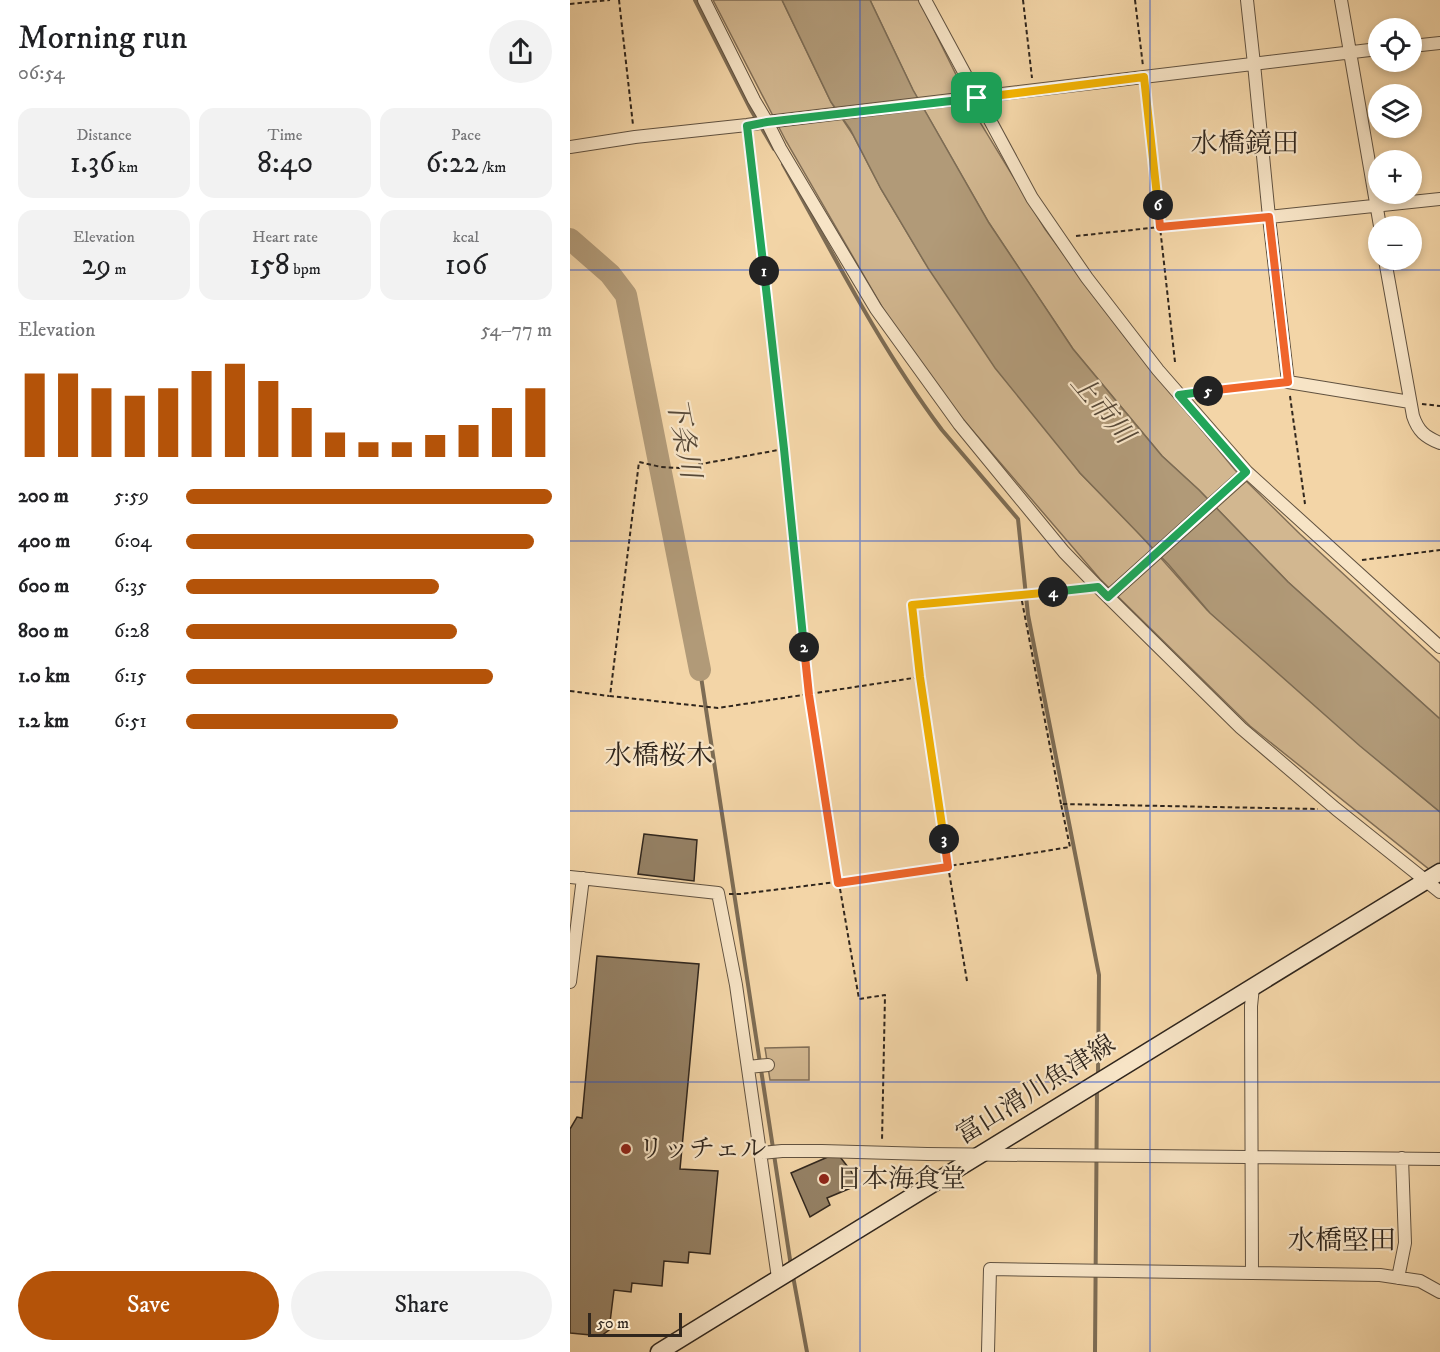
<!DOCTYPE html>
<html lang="en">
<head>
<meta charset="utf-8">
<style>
	:root { --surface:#fff; --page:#f2f2f2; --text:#202124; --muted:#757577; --accent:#b45309 }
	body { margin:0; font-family:"IM FELL DW Pica","Noto Serif JP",serif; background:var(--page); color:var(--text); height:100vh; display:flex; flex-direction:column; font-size:22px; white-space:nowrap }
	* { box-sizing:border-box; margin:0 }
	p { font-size:20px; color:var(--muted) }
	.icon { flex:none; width:33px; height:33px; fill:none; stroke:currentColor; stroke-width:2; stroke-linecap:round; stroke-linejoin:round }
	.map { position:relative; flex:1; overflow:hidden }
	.sheet { display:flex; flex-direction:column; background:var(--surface); width:570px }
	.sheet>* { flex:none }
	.buttons { position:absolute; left:798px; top:18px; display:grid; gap:12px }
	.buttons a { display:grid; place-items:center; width:54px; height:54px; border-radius:50%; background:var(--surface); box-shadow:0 3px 9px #0003; font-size:30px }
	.scale { position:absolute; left:18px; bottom:15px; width:94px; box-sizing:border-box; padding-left:6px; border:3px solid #30261d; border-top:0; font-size:16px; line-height:21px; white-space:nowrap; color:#30261d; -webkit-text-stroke:4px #f7e4c6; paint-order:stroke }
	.pin { position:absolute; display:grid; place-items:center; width:51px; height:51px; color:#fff; margin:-26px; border-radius:12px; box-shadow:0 3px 9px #0006 }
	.km { position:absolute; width:30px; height:30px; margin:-15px; border-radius:50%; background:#222; color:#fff; font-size:16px; line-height:30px; text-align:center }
	.round { display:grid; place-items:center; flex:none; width:63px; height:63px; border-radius:32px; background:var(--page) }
	.overview { display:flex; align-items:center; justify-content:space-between; height:102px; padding:0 18px }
	h1 { font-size:33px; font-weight:600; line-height:45px }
	.metrics { display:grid; grid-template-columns:repeat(3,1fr); gap:9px; height:102px; padding:6px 18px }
	.metrics div { display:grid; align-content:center; border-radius:15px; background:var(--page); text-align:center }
	.metrics b { font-size:30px; font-weight:600 }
	.metrics small { font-size:16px; font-weight:400 }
	.metrics p { font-size:16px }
	.chart { height:168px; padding:12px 18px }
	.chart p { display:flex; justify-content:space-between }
	.chart svg { width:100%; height:108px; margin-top:6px; stroke:var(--accent); stroke-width:6 }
	.cta { display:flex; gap:12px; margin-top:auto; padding:12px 18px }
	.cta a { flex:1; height:69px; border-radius:36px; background:var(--accent); color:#fff; font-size:24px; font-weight:600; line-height:69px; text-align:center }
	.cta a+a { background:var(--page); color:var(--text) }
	ul { padding:0 18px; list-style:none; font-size:20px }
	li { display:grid; grid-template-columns:96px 72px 1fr; align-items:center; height:45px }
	li i { height:15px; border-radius:8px; background:var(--accent) }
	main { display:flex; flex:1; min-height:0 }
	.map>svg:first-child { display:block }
	.green { fill:#d2b790; stroke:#816e56; stroke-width:1.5 }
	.water { fill:#b19a78; stroke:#7d6c54; stroke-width:1.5 }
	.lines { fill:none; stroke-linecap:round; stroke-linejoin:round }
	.stream { stroke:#7d6c54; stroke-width:4 }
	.river { stroke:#b19a78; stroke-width:22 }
	.building { fill:#958165; stroke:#30261d; stroke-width:1.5 }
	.street-casing { stroke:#615240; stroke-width:14 }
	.secondary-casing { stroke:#30261d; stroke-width:19 }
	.path { stroke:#30261d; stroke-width:2; stroke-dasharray:4.5 3; stroke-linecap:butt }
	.street { stroke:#f7e4c6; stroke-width:12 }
	.secondary { stroke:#f7e4c6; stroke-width:16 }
	.split-1-casing { stroke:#fff; stroke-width:12 }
	.split-2-casing { stroke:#fff; stroke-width:12 }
	.split-3-casing { stroke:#fff; stroke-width:12 }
	.split-4-casing { stroke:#fff; stroke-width:12 }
	.split-5-casing { stroke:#fff; stroke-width:12 }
	.split-6-casing { stroke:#fff; stroke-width:12 }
	.split-7-casing { stroke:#fff; stroke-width:12 }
	.split-1 { stroke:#22a559; stroke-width:8 }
	.split-2 { stroke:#22a559; stroke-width:8 }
	.split-3 { stroke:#f0652b; stroke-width:8 }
	.split-4 { stroke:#f5b400; stroke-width:8 }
	.split-5 { stroke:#22a559; stroke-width:8 }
	.split-6 { stroke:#f0652b; stroke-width:8 }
	.split-7 { stroke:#f5b400; stroke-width:8 }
	.grid { fill:none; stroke:#1d4ed8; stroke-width:1.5; stroke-opacity:0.55 }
	.poi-dot { fill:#8f2418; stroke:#f7e4c6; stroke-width:2 }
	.labels { text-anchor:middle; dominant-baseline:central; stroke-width:4.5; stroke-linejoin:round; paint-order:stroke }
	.street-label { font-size:26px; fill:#30261d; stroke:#f7e4c6 }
	.poi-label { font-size:26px; fill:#30261d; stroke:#f7e4c6; text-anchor:start }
	.neighbourhood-label { font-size:27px; fill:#30261d; stroke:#f7e4c6 }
	.water-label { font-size:27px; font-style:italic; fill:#574938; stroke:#f7e4c6 }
</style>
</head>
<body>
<main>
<section class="sheet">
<div class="overview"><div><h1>Morning run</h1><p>06:54</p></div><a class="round"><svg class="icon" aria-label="share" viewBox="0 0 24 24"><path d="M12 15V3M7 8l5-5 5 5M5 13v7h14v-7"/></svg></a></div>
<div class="metrics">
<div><p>Distance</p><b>1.36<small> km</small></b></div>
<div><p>Time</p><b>8:40</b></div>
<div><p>Pace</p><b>6:22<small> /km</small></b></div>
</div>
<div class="metrics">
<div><p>Elevation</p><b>29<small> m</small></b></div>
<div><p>Heart rate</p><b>158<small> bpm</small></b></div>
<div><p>kcal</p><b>106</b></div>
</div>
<div class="chart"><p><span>Elevation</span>54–77 m</p>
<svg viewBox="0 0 160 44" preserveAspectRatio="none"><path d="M5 44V10M15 44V10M25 44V16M35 44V19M45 44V16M55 44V9M65 44V6M75 44V13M85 44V24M95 44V34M105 44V38M115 44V38M125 44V35M135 44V31M145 44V24M155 44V16"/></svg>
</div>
<ul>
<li><b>200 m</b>5:59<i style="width:100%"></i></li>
<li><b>400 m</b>6:04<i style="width:95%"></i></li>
<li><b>600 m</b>6:35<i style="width:69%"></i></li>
<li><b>800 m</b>6:28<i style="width:74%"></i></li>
<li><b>1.0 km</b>6:15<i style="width:84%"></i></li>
<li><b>1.2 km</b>6:51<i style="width:58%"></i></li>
</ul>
<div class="cta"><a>Save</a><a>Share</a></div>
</section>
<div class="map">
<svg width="870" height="1352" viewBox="0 0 870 1352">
	<rect width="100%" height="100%" fill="#f3d5a7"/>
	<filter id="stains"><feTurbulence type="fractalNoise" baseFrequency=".00333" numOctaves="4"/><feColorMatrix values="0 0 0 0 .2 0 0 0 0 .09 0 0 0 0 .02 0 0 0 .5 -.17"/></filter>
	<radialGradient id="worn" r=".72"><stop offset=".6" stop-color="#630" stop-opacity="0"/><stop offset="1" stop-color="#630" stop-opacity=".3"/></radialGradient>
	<path class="green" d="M143,0H212L261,102L283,135L311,189L354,261L510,473L565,529L637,610L810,762L870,812V878L680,726L530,579L385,410L319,319L216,141Z
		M300,0H349L408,119L475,229L558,341L665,470L730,534L870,663V719L718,582L629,490L592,456L503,349L419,223L343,90Z
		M239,1047V1080H200L195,1048Z"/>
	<path class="water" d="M212,0H300L343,90L419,223L503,349L592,456L629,490L718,582L870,719V812L790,746L640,613L599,565L510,473L425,368L358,268L311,189L280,129L261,102Z"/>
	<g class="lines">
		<path class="stream" d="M125,0L181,110L204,149
			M213,164C263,254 310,347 372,430L448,519L458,615L529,975L528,1075
			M130,670L221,1266
			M223,1276L237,1352
			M525,1352L527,1089"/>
		<path class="river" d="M0,239L40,274L56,295L130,670"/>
	</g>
	<path class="building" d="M74,834L127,840L124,881L68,874Z
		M27,956L129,964L110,1169L148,1171L140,1254L119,1252L118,1263L94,1261L92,1286L62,1283L61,1292L44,1290L39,1330L31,1336L0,1333V1129L7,1117L12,1118Z
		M267,1153L281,1171L288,1185L257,1198L260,1205L240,1217L221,1173Z"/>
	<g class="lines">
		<defs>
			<path id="street" d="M134,0L184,100L197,122L210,148L306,309L389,424L494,552L528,587L671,728L766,809L870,892
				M355,0L462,198L517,278L588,370L677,472L870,647
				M677,0L684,64L699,217
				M771,0L810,226
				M842,46L870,43
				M0,147L65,137L177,125L197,122L808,49
				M815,260L843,416C848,431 855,437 870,443
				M840,402L718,382L699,217L870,199
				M538,597L677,472
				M0,877L148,893L166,985L208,1278
				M0,982L13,878
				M683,987L681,1006L682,1273L810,1275L850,1281L870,1292
				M178,1067L198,1065
				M191,1153L212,1151H252L357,1154L870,1159
				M828,1278L835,1243L832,1158
				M418,1352L420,1269L682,1273"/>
			<path id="secondary" d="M89,1352L870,872"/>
		</defs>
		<use href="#street" class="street-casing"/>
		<use href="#secondary" class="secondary-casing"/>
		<path class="path" d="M49,0L63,125
			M453,0L462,78
			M565,0L573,66
			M0,4L40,0
			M178,137L214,449L239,695L269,883L289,999L315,995L312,1141
			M506,236L590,227L576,90
			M605,362L590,227L687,218
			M624,393L708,383
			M720,396L735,504
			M852,404L870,406
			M214,449L109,468L91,467L69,462L40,696L148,708L350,677
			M792,560L870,550
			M0,691L39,696
			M491,804L451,596L512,589
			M159,894H170C280,881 390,865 500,847L491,804L748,809
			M397,981C376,856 356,731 342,605L451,596"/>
		<use href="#street" class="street"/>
		<use href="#secondary" class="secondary"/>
	</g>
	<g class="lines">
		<defs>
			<path id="split-1" d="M194,271L177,126L197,122L407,98"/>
			<path id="split-2" d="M194,271L214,449L234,647"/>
			<path id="split-3" d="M234,647L239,695L268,883L378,867L374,839"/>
			<path id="split-4" d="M374,839L350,677L342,605L483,592"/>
			<path id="split-5" d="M483,592L528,587L538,597L676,472L609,395L638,391"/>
			<path id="split-6" d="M588,205L590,227L699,217L718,382L638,391"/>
			<path id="split-7" d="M407,98L574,77L588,205"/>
		</defs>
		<use href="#split-1" class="split-1-casing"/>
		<use href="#split-2" class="split-2-casing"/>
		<use href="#split-3" class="split-3-casing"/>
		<use href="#split-4" class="split-4-casing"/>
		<use href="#split-5" class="split-5-casing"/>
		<use href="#split-6" class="split-6-casing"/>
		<use href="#split-7" class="split-7-casing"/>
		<use href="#split-1" class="split-1"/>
		<use href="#split-2" class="split-2"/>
		<use href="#split-3" class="split-3"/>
		<use href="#split-4" class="split-4"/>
		<use href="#split-5" class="split-5"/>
		<use href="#split-6" class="split-6"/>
		<use href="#split-7" class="split-7"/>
	</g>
	<path class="grid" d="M290,0V1352M580,0V1352M0,270H870M0,541H870M0,811H870M0,1082H870"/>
	<g class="poi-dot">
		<circle cx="56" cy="1149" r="6"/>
		<circle cx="254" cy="1179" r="6"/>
	</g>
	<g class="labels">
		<g class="street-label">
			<text transform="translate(466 1090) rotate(-32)">富山滑川魚津線</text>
		</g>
		<g class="poi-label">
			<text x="68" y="1149">リッチェル</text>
			<text x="266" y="1179">日本海食堂</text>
		</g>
		<g class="neighbourhood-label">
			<text x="675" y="144">水橋鏡田</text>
			<text x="89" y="756">水橋桜木</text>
			<text x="772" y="1241">水橋堅田</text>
		</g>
		<g class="water-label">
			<text transform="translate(532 409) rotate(50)">上市川</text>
			<text transform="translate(113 438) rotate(79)">下条川</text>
		</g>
	</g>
	<rect width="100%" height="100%" filter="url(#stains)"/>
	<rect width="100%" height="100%" fill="url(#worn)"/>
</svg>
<div class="buttons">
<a><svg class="icon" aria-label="locate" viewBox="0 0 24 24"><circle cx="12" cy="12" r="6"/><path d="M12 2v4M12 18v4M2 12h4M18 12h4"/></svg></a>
<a><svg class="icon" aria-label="layers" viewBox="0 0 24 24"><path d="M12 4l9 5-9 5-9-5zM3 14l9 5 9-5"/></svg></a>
<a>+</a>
<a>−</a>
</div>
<div class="scale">50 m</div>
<div class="pin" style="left:407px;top:98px;background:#1e9e55"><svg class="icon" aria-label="arrive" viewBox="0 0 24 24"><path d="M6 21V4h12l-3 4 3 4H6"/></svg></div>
<b class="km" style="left:194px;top:271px">1</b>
<b class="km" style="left:234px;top:647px">2</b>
<b class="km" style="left:374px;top:839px">3</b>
<b class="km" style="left:483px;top:592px">4</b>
<b class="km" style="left:638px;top:391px">5</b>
<b class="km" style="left:588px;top:205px">6</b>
</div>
</main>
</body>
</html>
